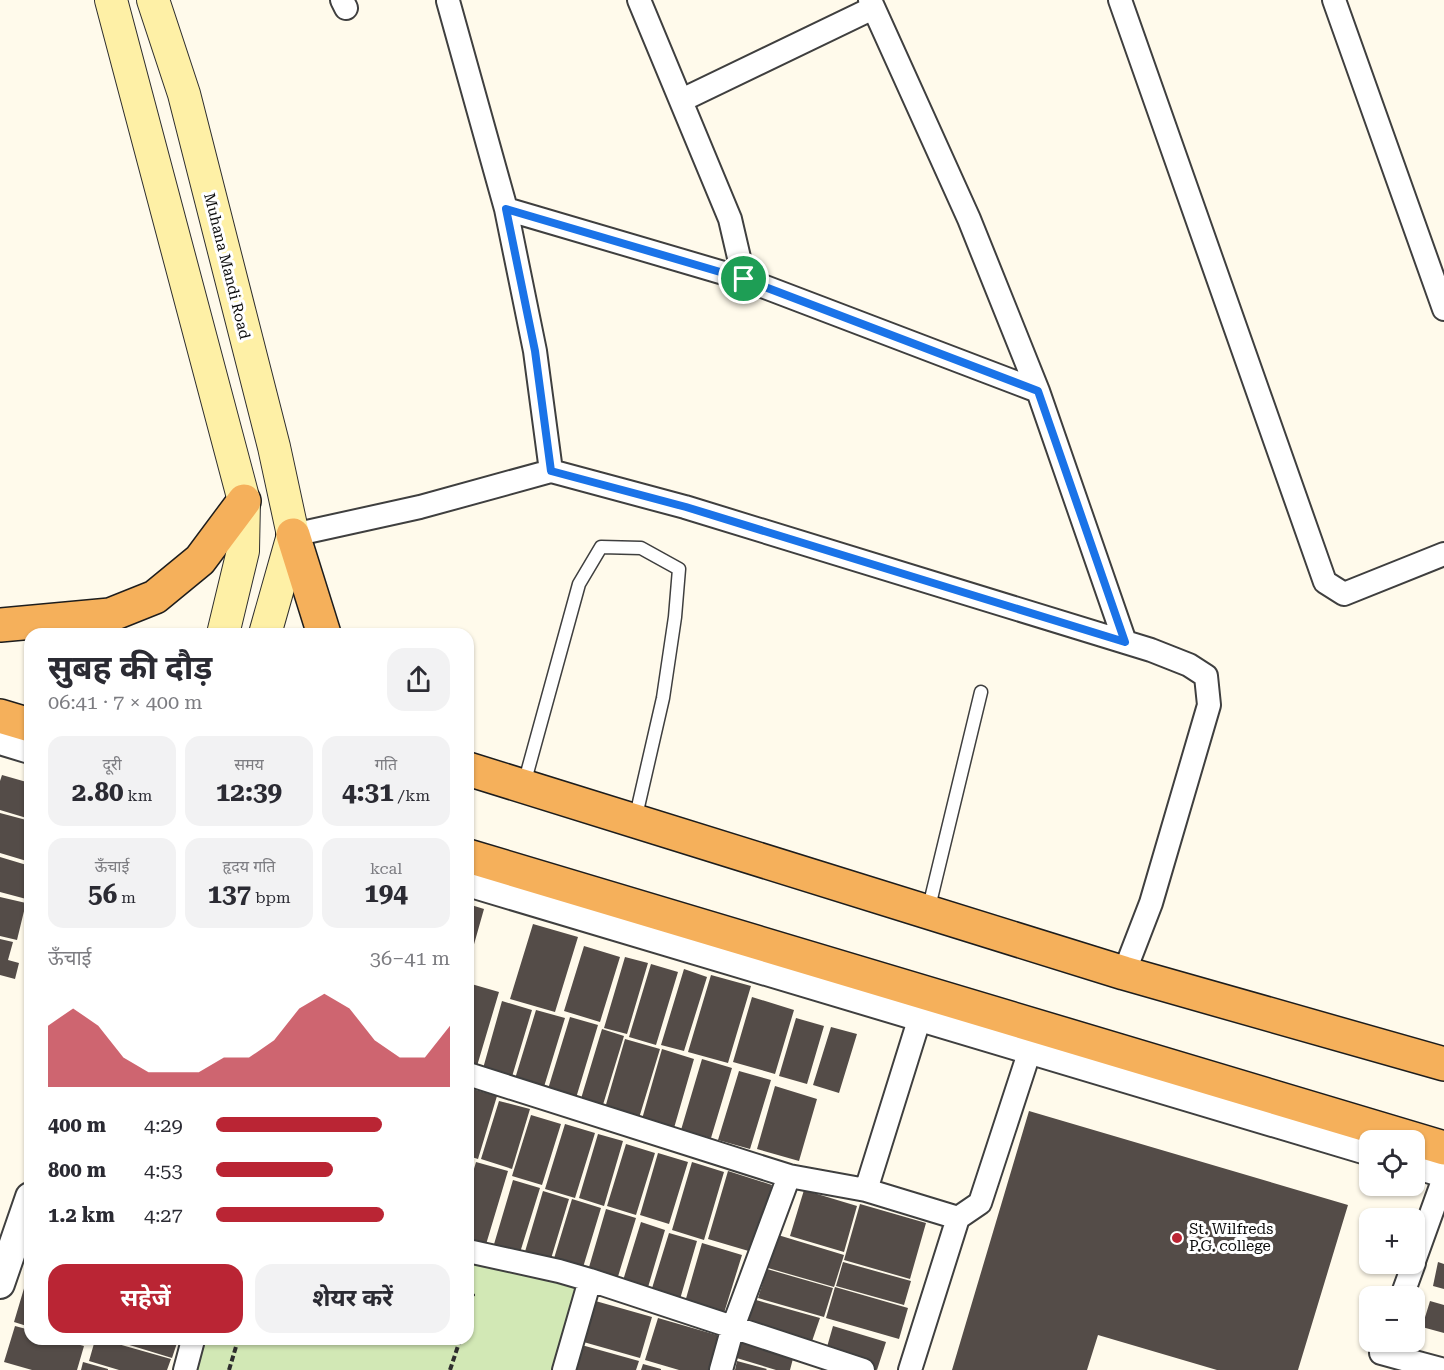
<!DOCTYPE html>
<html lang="hi">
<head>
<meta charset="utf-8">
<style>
	:root { --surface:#fff; --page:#f2f2f3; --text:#2b2b33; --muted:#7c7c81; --accent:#ba2534 }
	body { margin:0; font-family:"Roboto Serif","Noto Sans Devanagari",serif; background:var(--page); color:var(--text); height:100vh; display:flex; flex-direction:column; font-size:22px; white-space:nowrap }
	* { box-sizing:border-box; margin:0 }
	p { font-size:20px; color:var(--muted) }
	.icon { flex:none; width:33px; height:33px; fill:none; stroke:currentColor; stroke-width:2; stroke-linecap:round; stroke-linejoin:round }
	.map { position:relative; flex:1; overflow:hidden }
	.side { position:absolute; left:24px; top:628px; width:450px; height:717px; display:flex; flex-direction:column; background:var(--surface); border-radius:18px; box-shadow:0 2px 4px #0004 }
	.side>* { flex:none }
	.tools { position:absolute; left:1359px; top:1130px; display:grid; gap:12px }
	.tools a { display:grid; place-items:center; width:66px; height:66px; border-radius:12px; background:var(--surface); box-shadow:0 2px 4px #0004; font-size:30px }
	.pin { position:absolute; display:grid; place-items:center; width:51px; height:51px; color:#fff; margin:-26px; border:3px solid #fff; border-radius:50%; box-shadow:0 2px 6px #0007 }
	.round { display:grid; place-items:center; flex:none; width:63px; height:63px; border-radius:18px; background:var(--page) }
	.headline { display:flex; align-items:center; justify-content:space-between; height:102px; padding:0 24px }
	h1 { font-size:33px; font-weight:700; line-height:45px }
	.metrics { display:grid; grid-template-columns:repeat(3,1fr); gap:9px; height:102px; padding:6px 24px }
	.metrics div { display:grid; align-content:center; border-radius:15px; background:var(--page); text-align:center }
	.metrics b { font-size:26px; font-weight:700 }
	.metrics small { font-size:16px; font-weight:400 }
	.metrics p { font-size:16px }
	.chart { height:168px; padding:12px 24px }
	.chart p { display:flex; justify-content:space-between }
	.chart svg { width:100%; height:108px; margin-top:6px; fill:var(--accent); opacity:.7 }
	.cta { display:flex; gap:12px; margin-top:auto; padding:12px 24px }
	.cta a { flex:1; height:69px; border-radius:18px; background:var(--accent); color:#fff; font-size:24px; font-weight:700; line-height:69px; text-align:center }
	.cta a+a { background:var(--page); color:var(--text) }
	ul { padding:0 24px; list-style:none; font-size:20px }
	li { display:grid; grid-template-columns:96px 72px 1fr; align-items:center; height:45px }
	li i { height:15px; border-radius:8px; background:var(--accent) }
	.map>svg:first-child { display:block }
	.green { fill:#d2e8b5 }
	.building { fill:#544c48 }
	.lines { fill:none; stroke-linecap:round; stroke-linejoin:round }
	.service-casing { stroke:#3f3f3f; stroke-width:15 }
	.minor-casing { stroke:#3f3f3f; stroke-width:26 }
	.tertiary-casing { stroke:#3f3f3f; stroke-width:32 }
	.secondary-casing { stroke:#2e2e2e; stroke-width:34 }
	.trunk-casing { stroke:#1d1d1d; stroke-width:36 }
	.path { stroke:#2e2e2e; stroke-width:4; stroke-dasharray:6 3; stroke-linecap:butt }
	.service { stroke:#fff; stroke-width:12 }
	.minor { stroke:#fff; stroke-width:22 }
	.tertiary { stroke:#fff; stroke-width:28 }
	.secondary { stroke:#fef0a6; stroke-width:32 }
	.trunk { stroke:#f5b05b; stroke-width:33 }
	.route-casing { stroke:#fff; stroke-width:12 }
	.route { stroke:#1a73e8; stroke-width:8 }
	.poi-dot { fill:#ba2534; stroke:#fff; stroke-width:2 }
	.labels { text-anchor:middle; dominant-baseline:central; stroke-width:6; stroke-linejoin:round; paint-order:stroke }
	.street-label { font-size:15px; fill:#0c0c0c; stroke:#fff }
	.poi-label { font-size:15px; fill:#0c0c0c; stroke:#fff; text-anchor:start }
</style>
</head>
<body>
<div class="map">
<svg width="1444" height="1370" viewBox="0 0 1444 1370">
	<rect width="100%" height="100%" fill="#fffaeb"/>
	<path class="green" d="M468,1252L590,1280L564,1370H185L193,1340H468Z"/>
	<path class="building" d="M2,775L30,783V819L0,810V781Z
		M0,813L30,821V862L0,853Z
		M0,857L30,866V900L0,892Z
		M0,897L26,903L17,940L0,936Z
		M468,904L484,909L469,962H468Z
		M533,924L578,937L555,1012L510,999Z
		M0,939L13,942L8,960L19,963L15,979L0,975Z
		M584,946L620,957L600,1022L564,1011Z
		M625,957L648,963L627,1034L604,1028Z
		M651,964L678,972L656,1045L629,1037Z
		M684,969L707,977L684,1051L661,1045Z
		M711,975L751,986L728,1063L688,1052Z
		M468,983L499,992L477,1066L468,1064Z
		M752,997L794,1010L775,1074L733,1062Z
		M502,1001L532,1010L511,1080L482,1072Z
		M536,1010L565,1018L543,1090L514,1082Z
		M570,1017L598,1025L576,1098L548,1089Z
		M796,1018L824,1026L807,1084L779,1076Z
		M831,1027L857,1034L839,1093L813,1085Z
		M602,1029L624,1036L602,1108L580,1102Z
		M625,1039L660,1049L639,1118L605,1108Z
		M662,1049L694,1059L674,1128L642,1119Z
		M702,1059L732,1068L711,1138L681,1130Z
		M739,1071L771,1080L750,1149L718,1140Z
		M775,1086L817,1099L799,1161L757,1149Z
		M469,1088L497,1096L478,1159L468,1156Z
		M499,1101L530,1109L512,1169L481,1159Z
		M1029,1111L1348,1205L1298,1370H1217L1098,1335L1087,1370H952Z
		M531,1115L561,1124L542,1185L512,1176Z
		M565,1124L595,1133L575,1198L545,1189Z
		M598,1134L623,1141L604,1206L579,1198Z
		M626,1144L655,1153L636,1215L607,1206Z
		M658,1153L688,1162L669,1224L640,1215Z
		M476,1162L508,1171L484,1251L468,1246V1189Z
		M692,1162L724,1172L704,1240L672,1230Z
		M728,1171L772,1185L752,1252L708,1239Z
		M513,1180L540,1188L518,1259L492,1251Z
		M804,1190L857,1206L844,1252L790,1236Z
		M543,1191L569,1199L550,1262L524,1255Z
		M572,1199L601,1208L581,1274L552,1265Z
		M860,1204L926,1223L910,1279L844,1260Z
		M606,1209L636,1218L616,1283L587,1274Z
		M641,1222L665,1230L646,1294L621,1287Z
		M669,1233L697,1241L678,1306L649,1298Z
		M778,1235L844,1255L834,1287L768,1268Z
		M702,1243L742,1255L724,1313L685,1302Z
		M843,1262L911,1281L904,1305L836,1286Z
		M1438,1262L1444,1264V1289L1433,1286Z
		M767,1269L833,1288L824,1317L758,1298Z
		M25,1285L30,1286V1327L14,1322Z
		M835,1287L908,1308L899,1339L826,1318Z
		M749,1298L820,1318L810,1347L741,1325Z
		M592,1300L652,1317L640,1358L580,1341Z
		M1430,1301L1444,1305V1333L1422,1327Z
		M658,1318L720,1336L710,1370H679L645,1360Z
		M15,1326L30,1330V1340H62L84,1346L77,1370H32L4,1362Z
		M833,1326L886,1342L877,1370L825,1354Z
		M738,1332L795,1351L790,1370H776L730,1356Z
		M95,1340H104L171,1359L167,1370H119L89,1361Z
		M113,1340H178L172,1358Z
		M578,1344L639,1361L636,1370H570Z
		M737,1361L767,1369L766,1370H735Z
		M83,1362L108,1369V1370H81Z
		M643,1364L661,1369V1370H641Z"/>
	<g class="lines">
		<defs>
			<path id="service" d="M524,784L579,584L601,547L641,548L679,569L675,617L663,698L635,820
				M928,911L981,692"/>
			<path id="minor" d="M342,0L346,8
				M639,0L730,219L744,279L1038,391
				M870,0L969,219L1038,391L1125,642
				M1120,0L1325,582L1344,594L1444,554
				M1334,0L1444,309
				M448,1L506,209L535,351L551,471
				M682,100L873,8
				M506,209L744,279
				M293,535L420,507L551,471L685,507L1151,650L1189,665L1206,676L1209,705L1151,903L1124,973
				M468,1074L789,1176L866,1190L958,1218
				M866,1190L920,1017
				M468,1251L559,1271L590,1280L863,1370
				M1414,1261L1444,1178
				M1402,1296L1414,1263
				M1381,1353L1444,1370
				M185,1370L193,1340
				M564,1370L590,1280
				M721,1370L733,1327L789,1176
				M910,1370L958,1218L980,1203L1030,1050"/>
			<path id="tertiary" d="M0,740L30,749
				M468,882L1370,1151
				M1414,1164L1444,1173
				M0,1284L30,1197"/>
			<path id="secondary" d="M111,0L244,501L243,551L223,634
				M153,0L184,94L274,447L293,535L265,634"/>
			<path id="trunk" d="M293,535L324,634
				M0,625L110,615L155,597L200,560L244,501
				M0,716L30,725
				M468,769L1124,973L1444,1064
				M468,856L1444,1148"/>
		</defs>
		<use href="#service" class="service-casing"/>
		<use href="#minor" class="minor-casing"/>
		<use href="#tertiary" class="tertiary-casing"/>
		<use href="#secondary" class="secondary-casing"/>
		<use href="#trunk" class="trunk-casing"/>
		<path class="path" d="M468,1293L473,1295L468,1313
			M229,1370L238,1340
			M450,1370L460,1340"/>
		<use href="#service" class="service"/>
		<use href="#minor" class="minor"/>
		<use href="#tertiary" class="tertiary"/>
		<use href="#secondary" class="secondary"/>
		<use href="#trunk" class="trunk"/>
	</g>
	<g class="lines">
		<defs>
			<path id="route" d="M506,209L744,279L1038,391L1125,642L686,507L551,471L535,351Z"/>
		</defs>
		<use href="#route" class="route-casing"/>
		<use href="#route" class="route"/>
	</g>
	<circle class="poi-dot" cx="1177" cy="1238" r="6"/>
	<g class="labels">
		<g class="street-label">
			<text transform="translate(227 266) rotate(76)">Muhana Mandi Road</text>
		</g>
		<g class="poi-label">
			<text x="1189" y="1229">St. Wilfreds<tspan x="1189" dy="17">P.G. college</tspan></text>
		</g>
	</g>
</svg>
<div class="tools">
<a><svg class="icon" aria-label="locate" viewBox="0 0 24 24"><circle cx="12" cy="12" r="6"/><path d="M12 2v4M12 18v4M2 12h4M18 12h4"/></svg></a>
<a>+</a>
<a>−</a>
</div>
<div class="pin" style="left:744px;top:279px;background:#1e9e55"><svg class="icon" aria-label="arrive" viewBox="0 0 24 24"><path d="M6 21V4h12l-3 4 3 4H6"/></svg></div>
<section class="side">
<div class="headline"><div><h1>सुबह की दौड़</h1><p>06:41 · 7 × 400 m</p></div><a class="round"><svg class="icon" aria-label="share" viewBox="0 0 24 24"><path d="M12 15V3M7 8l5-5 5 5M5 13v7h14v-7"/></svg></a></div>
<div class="metrics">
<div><p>दूरी</p><b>2.80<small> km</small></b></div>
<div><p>समय</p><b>12:39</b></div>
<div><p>गति</p><b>4:31<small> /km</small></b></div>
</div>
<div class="metrics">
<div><p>ऊँचाई</p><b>56<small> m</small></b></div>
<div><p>हृदय गति</p><b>137<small> bpm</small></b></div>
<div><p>kcal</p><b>194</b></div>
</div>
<div class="chart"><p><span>ऊँचाई</span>36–41 m</p>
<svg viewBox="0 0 160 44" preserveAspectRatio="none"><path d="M0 44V19L10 12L20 19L30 32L40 38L50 38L60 38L70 32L80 32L90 25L100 12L110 6L120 12L130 25L140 32L150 32L160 19V44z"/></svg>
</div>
<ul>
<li><b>400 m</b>4:29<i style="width:71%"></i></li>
<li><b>800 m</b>4:53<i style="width:50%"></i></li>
<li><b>1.2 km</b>4:27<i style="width:72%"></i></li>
</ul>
<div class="cta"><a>सहेजें</a><a>शेयर करें</a></div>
</section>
</div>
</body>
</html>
